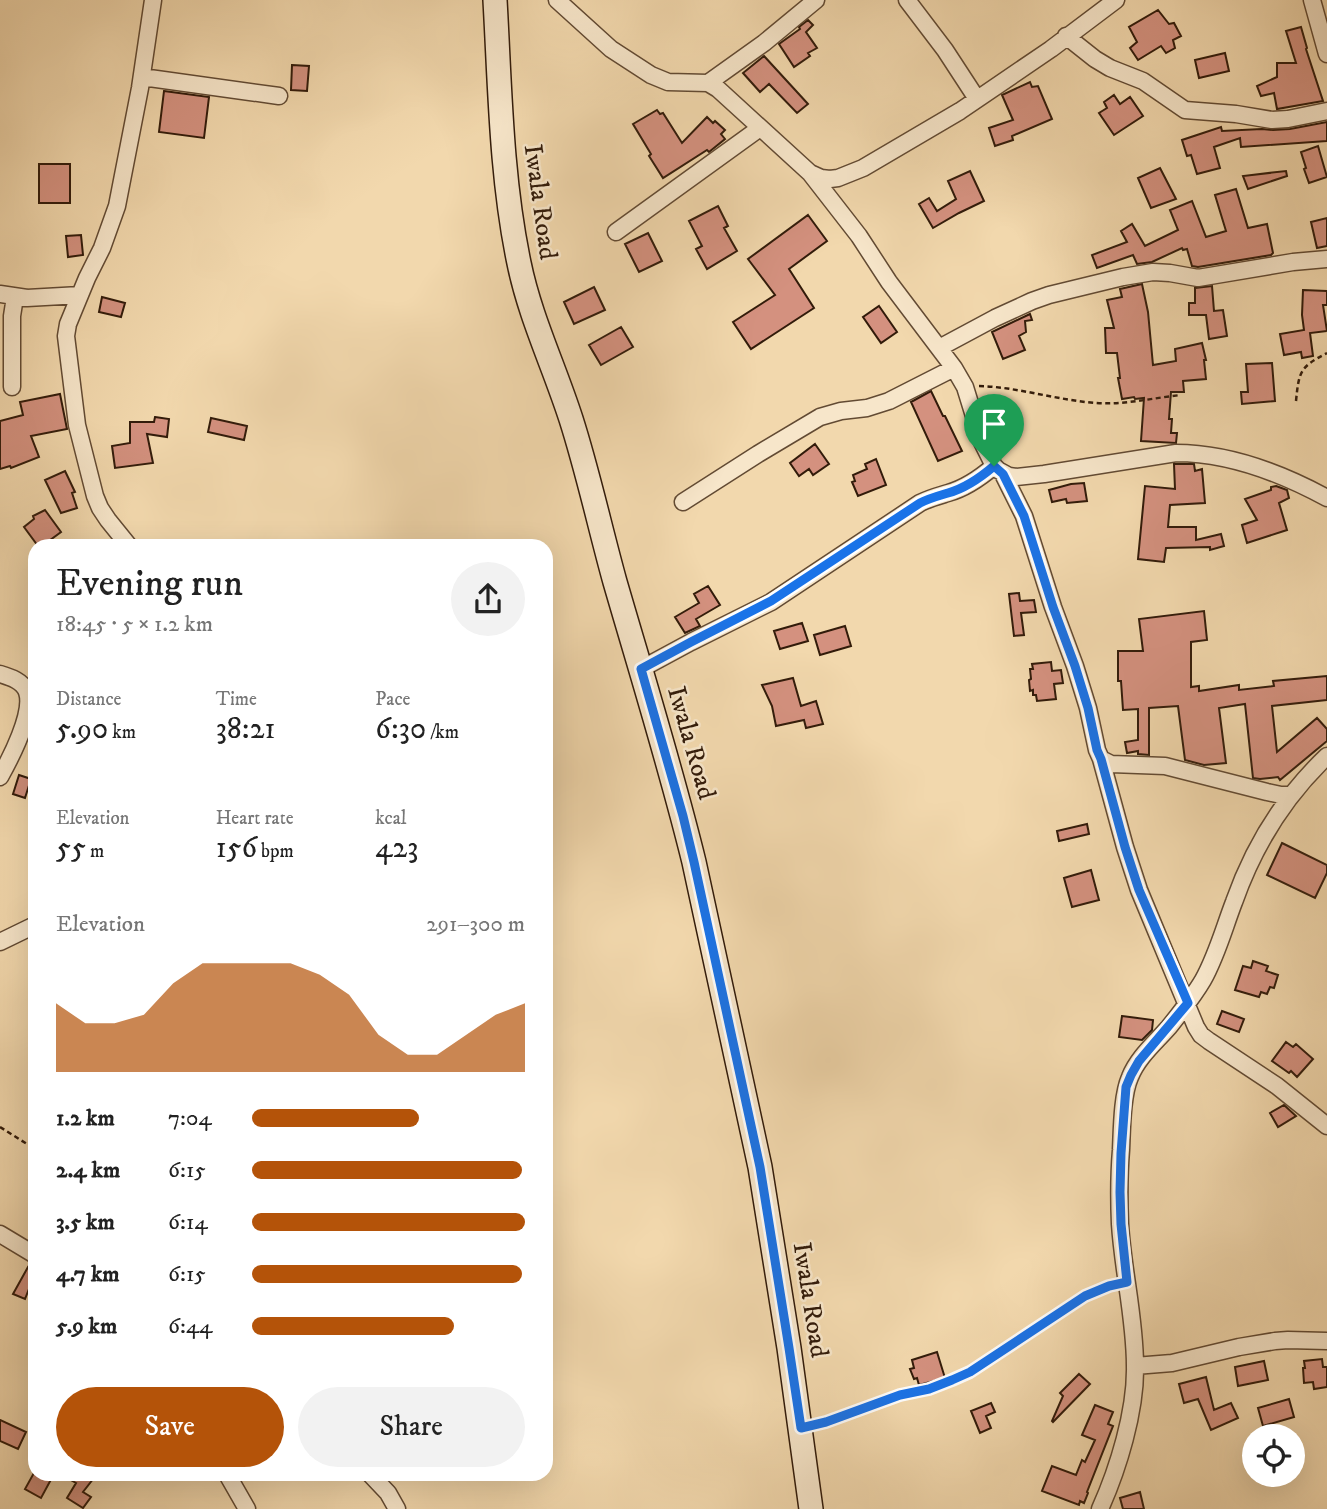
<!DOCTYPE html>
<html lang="en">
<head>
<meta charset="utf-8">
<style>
	:root { --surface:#fff; --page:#f2f2f2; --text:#222; --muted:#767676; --accent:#b45309 }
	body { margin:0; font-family:"IM FELL DW Pica",serif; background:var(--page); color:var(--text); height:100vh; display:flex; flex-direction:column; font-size:26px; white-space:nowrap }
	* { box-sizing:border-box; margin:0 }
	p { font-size:23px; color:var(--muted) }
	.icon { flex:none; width:38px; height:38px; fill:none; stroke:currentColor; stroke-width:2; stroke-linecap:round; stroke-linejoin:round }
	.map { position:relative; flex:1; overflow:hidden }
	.panel { position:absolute; left:28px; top:539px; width:525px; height:942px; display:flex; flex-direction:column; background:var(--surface); border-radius:21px; box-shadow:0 7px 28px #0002 }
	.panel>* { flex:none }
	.fabs { position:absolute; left:1242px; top:1424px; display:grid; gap:14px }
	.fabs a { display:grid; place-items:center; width:63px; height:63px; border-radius:50%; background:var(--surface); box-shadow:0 7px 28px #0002; font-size:35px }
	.pin { position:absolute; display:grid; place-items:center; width:60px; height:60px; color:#fff; margin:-72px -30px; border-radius:50% 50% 50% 0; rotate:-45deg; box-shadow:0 0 7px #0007 }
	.pin .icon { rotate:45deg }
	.round { display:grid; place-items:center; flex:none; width:74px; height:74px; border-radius:37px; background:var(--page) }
	.summary { display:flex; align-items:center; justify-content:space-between; height:119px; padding:0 28px }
	h1 { font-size:38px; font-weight:600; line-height:52px }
	.stats { display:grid; grid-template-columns:repeat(3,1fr); gap:10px; height:119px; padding:7px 28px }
	.stats div { display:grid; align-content:center }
	.stats b { font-size:30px; font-weight:600 }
	.stats small { font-size:19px; font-weight:400 }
	.stats p { font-size:19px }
	.chart { height:196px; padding:14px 28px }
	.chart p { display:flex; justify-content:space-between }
	.chart svg { width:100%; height:126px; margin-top:7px; fill:var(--accent); opacity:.7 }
	.cta { display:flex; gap:14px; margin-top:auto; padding:14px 28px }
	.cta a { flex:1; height:80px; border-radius:42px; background:var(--accent); color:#fff; font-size:28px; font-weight:600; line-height:80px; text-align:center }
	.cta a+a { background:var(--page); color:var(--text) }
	ul { padding:0 28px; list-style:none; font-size:23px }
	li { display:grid; grid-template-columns:112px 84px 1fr; align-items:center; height:52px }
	li i { height:18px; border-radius:9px; background:var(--accent) }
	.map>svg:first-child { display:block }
	.building { fill:#d4917f; stroke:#321b0a; stroke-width:2 }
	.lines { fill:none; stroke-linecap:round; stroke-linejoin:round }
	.street-casing { stroke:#624a33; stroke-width:19 }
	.secondary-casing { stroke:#321b0a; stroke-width:26 }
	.path { stroke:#321b0a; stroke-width:2.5; stroke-dasharray:5 3.5; stroke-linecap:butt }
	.street { stroke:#f7e6ca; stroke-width:16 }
	.secondary { stroke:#f7e6ca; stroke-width:23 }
	.route-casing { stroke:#fff; stroke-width:14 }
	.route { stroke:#1a73e8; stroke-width:9 }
	.labels { text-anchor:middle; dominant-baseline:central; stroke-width:5; stroke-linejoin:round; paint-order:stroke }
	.street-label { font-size:26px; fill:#321b0a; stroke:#f7e6ca }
</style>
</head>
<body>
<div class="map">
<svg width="1327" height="1509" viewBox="0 0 1327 1509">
	<rect width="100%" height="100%" fill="#f2d8ad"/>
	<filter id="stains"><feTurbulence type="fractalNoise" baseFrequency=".00286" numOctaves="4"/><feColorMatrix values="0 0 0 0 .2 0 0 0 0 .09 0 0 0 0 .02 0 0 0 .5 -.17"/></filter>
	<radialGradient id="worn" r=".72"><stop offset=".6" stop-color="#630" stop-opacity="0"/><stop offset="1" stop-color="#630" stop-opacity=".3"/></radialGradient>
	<path class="building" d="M1158,10L1169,24L1174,23L1181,36L1173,40L1175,48L1166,53L1161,46L1138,60L1130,48L1137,42L1129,27Z
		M808,20L813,25L806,32L817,48L808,53L810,56L794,67L779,44L800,29L799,27Z
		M1301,27L1307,48L1306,49L1323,101L1277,109L1274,93L1261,96L1257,86L1277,77V63H1296L1286,31Z
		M1225,53L1229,71L1199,78L1195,60Z
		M764,56L808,104L797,113L769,84L760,92L743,73Z
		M292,65L309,66L307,91L291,90Z
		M1030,82L1032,87L1038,86L1052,119L1012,136L1013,140L995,146L989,128L1013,120L1002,95Z
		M164,91L209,97L204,138L159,132Z
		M1114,95L1120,104L1130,97L1143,116L1114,135L1099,113L1107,108L1104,102Z
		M657,110L660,114L663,113L682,143L707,117L713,123L715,121L725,130L721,134L725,139L709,152L707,150L663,178L649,156L651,154L633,124Z
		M1327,122V141L1241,147L1240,138L1214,147L1220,168L1197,174L1191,155L1187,156L1182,140L1221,127L1222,131L1262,129L1273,130L1290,129Z
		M1318,146L1327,177L1309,183L1304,169L1306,168L1301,152Z
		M39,164H70V203H39Z
		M1160,168L1176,199L1151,208L1138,178Z
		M970,171L984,201L959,213L933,228L919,204L929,198L937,211L956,199L948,181Z
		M1286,171L1287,176L1248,189L1243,176Z
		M1236,189L1248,228L1267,224L1273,253L1271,255L1198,267L1192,266L1187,249L1183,250L1182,248L1152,262L1137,264L1133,255L1097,268L1092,255L1127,242L1121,231L1132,224L1145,246L1178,230L1170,210L1192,201L1206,237L1226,231L1215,195Z
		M718,206L728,226L724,228L737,251L707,269L696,249L702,246L689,221Z
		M808,215L827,241L789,269L814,308L751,349L733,322L775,295L748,259Z
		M1327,218V246L1317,248L1311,222Z
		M648,233L662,261L639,272L625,244Z
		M81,235L83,255L68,257L66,236Z
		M1142,284L1148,312L1153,365L1176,361L1175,349L1202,343L1206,360H1204L1206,379L1183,381L1184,392H1171L1169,419H1172L1171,433H1177L1176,443L1141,441L1144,398L1135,399L1134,397L1122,399L1118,378H1120L1117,353H1106L1105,328H1114L1107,300L1122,297L1120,289Z
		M1212,286L1214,311L1223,310L1227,336L1209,339L1206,315H1189V303H1195V288Z
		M594,287L605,310L574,324L564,302Z
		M1303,290L1327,291V305H1323L1327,331L1310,333L1313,356L1302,358L1301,352L1284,355L1280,334L1304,330L1302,315Z
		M102,297L125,303L121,317L99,312Z
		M879,306L897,332L881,343L863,317Z
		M1030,314L1032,320L1025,321L1026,332L1019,336L1025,350L1003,359L992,332Z
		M621,327L633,347L601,365L589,345Z
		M1272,363L1275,401L1242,404L1241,392H1248L1246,364Z
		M931,391L943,416H945L962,451L938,461L911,402Z
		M60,394L67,429L31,436L39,457L11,468L10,466L0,469V421L23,415L20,402Z
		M155,417L169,419L167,437L147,434L153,463L115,468L112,446L130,443V422H154Z
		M211,418L247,426L244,440L208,432Z
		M815,444L829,464L813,475L809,469L799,476L790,463Z
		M876,459L886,485L858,496L852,482L855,481L853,475L867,469L865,464Z
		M1174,464H1194L1195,471L1202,469L1205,503L1170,505L1168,527H1196V540L1221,534L1224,546L1210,550V547L1166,548L1164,562L1138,559L1145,486L1175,489Z
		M65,471L75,492L72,493L77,508L61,513L45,480Z
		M1084,483L1087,501L1067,503L1066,499L1052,502L1049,490L1071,484Z
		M1276,486L1287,490L1289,498L1279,503L1287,530L1247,543L1242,525L1257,520L1245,499L1271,490V487Z
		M45,510L61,532L42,546H38L24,527L34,519L33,516Z
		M708,586L720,605L696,619L700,626L685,633L675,617L699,603L694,594Z
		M1019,593L1020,601L1034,600L1036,612L1021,613L1024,635L1014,636L1009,594Z
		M1204,611L1207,640L1191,642V687L1199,686V691L1239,685V690L1274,686L1273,681L1327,676V700L1272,706L1277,752L1317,718L1327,729V741L1280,780L1278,777L1260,779L1253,778L1245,704L1219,708L1226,763L1204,765L1185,760L1178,706L1149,708V755L1138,754V751L1127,753L1125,742L1138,740V709L1123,710L1121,681H1118V651H1143L1139,619Z
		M802,623L808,641L780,649L774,631Z
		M845,626L851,646L820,655L814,635Z
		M1051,662L1052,671L1061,670L1063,683L1054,684L1056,699L1037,701L1036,695H1033V690L1030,691L1029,680L1031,679L1030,669H1033L1032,664Z
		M793,678L801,706L816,701L823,724L806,728L804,720L776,726L772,706L762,685Z
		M19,775L31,779L25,798L13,794Z
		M1087,824L1089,834L1059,841L1057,831Z
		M1282,843L1327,865V873L1315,898L1267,875Z
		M1091,870L1099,900L1072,907L1064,878Z
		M1253,961L1268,966L1266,971L1278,975L1274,988L1270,987L1267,994L1261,992L1259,997L1235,990L1243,966L1251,968Z
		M1222,1011L1244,1019L1239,1032L1217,1024Z
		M1122,1016L1153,1020L1152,1030L1142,1040L1119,1037Z
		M1286,1042L1293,1047L1296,1044L1313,1059L1297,1077L1291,1071L1289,1073L1272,1061Z
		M1284,1105L1296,1116L1278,1127L1270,1113Z
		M28,1267L35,1272V1292L29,1289L25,1299L13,1294Z
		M937,1352L945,1378L919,1385L917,1378L914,1379L910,1369L914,1368L912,1360Z
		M1322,1359L1323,1367H1327V1387L1314,1389L1313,1382L1304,1383L1303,1368H1305L1304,1361Z
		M1264,1361L1268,1380L1238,1386L1235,1367Z
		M1079,1374L1090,1384L1053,1422L1052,1421L1063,1396L1060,1393Z
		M1206,1377L1214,1410L1231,1403L1238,1418L1211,1430L1198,1399L1184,1403L1179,1384Z
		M1289,1399L1294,1417L1263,1426L1258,1408Z
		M991,1403L995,1412L986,1416L991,1428L980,1433L971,1411Z
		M1095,1405L1113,1412L1108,1424L1113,1426L1087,1492L1088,1493L1084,1503L1080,1501L1079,1505L1042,1491L1052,1466L1076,1475L1082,1460L1085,1462L1095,1440L1082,1435Z
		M0,1420L26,1432L18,1449L0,1441Z
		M35,1471V1474H54L41,1498L25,1489Z
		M60,1474H97L83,1492L91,1497L83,1508L67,1498L76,1483Z
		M1140,1492L1144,1509H1123L1120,1498Z"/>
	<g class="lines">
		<defs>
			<path id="street" d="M557,0L611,49L651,75L668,82L708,83L718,89L810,173L821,178L830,179L838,178L863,168L960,111L1051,49L1116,0
				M907,0L945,50L977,99
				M1312,0L1327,54
				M1066,36L1095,59L1110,68L1143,81L1185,110L1236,114L1272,120L1288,119L1327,111
				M142,77L279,96
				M708,83L764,43L816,0
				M810,173L859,236L889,282L954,368L965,387L982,442L994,466L998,470L1009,476L1016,477L1044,474L1176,453C1228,453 1281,473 1327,498
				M616,232L760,128
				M0,294L27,298L80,295
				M939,348L995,318L1032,301L1049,295L1123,277L1153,272L1170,273L1198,278L1293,262L1327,259
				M12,387V316L15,297
				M1003,474L1024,516L1053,607L1075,666L1088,708L1097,750L1101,759L1111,764L1165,766L1267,792L1281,795H1291
				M683,502L758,454L820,417L841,411L867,408L889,401L954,368
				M129,546L108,520L100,508L95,496L77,425L66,336L68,324L87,278L102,248L117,206L140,88L153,0
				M641,669L691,642L771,602L920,503C930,498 938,496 948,493C966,488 980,478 994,466
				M0,674C10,677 23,681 27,692C34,713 10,759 0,777
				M1101,759L1125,847L1139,890L1196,1027L1201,1035L1209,1041L1277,1086L1327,1126
				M0,942L35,925
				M0,1234L35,1255
				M1135,1366L1172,1363L1239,1347L1275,1341L1288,1340L1327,1341
				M227,1474L247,1509
				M370,1474L388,1493L397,1509
				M1100,1509C1118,1469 1136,1411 1135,1366C1135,1318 1123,1272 1120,1224C1119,1200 1119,1174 1121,1150C1122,1129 1122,1095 1130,1077C1138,1057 1155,1043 1169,1027C1181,1012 1193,997 1203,980C1217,955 1224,928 1234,902C1254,845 1284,797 1327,756"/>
			<path id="secondary" d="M495,0C500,88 501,177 519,263C530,317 554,366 571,419C588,472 600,528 615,582C642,675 671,768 694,862L760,1167L789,1348L811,1509"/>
		</defs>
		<use href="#street" class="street-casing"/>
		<use href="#secondary" class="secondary-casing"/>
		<path class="path" d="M979,386C1018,387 1056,400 1096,403C1125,405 1152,398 1181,395
			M1296,401C1299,371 1300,367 1327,353
			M0,1127L35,1149
			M818,1424L900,1395L929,1389L952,1380L969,1372L1085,1296L1114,1285"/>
		<use href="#street" class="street"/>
		<use href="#secondary" class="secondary"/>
	</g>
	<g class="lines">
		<defs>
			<path id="route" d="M994,466L1003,474L1024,516L1053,607L1075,666L1088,708L1097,750L1101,759L1125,847L1139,890L1188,1003L1139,1061L1131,1075L1126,1087L1121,1153L1120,1192L1121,1224L1127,1282L1109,1286L1085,1296L970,1372L952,1380L929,1389L900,1395L826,1422L801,1428L789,1348L760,1167L694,862L683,816L641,669L691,642L771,601L920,503C930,498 938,496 948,493C966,488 980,478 994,466Z"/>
		</defs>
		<use href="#route" class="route-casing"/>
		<use href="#route" class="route"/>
	</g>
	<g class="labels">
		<g class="street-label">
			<text transform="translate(540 202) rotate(82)">Iwala Road</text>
			<text transform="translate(691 743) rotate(74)">Iwala Road</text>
			<text transform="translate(810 1300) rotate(81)">Iwala Road</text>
		</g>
	</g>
	<rect width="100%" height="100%" filter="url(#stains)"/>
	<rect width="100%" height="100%" fill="url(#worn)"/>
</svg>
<div class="fabs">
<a><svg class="icon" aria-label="locate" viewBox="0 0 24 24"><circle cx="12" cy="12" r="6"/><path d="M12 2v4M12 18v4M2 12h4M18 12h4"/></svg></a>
</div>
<div class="pin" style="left:994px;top:466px;background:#1e9e55"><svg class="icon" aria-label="arrive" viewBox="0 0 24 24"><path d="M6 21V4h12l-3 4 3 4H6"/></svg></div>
<section class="panel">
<div class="summary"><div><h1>Evening run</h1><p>18:45 · 5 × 1.2 km</p></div><a class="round"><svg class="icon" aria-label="share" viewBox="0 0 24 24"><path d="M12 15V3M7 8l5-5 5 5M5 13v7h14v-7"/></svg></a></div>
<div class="stats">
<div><p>Distance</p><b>5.90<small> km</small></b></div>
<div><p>Time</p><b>38:21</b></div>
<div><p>Pace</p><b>6:30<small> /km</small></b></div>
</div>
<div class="stats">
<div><p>Elevation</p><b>55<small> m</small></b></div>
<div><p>Heart rate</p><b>156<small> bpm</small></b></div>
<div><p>kcal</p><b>423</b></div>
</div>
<div class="chart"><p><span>Elevation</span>291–300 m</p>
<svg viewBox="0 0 160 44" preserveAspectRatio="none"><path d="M0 44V20L10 27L20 27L30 24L40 13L50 6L60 6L70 6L80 6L90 10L100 17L110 31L120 38L130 38L140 31L150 24L160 20V44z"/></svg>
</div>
<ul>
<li><b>1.2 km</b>7:04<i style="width:61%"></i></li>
<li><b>2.4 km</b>6:15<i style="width:99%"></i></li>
<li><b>3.5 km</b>6:14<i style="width:100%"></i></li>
<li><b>4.7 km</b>6:15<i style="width:99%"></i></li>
<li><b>5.9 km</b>6:44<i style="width:74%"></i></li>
</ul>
<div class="cta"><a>Save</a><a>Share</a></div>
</section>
</div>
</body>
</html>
